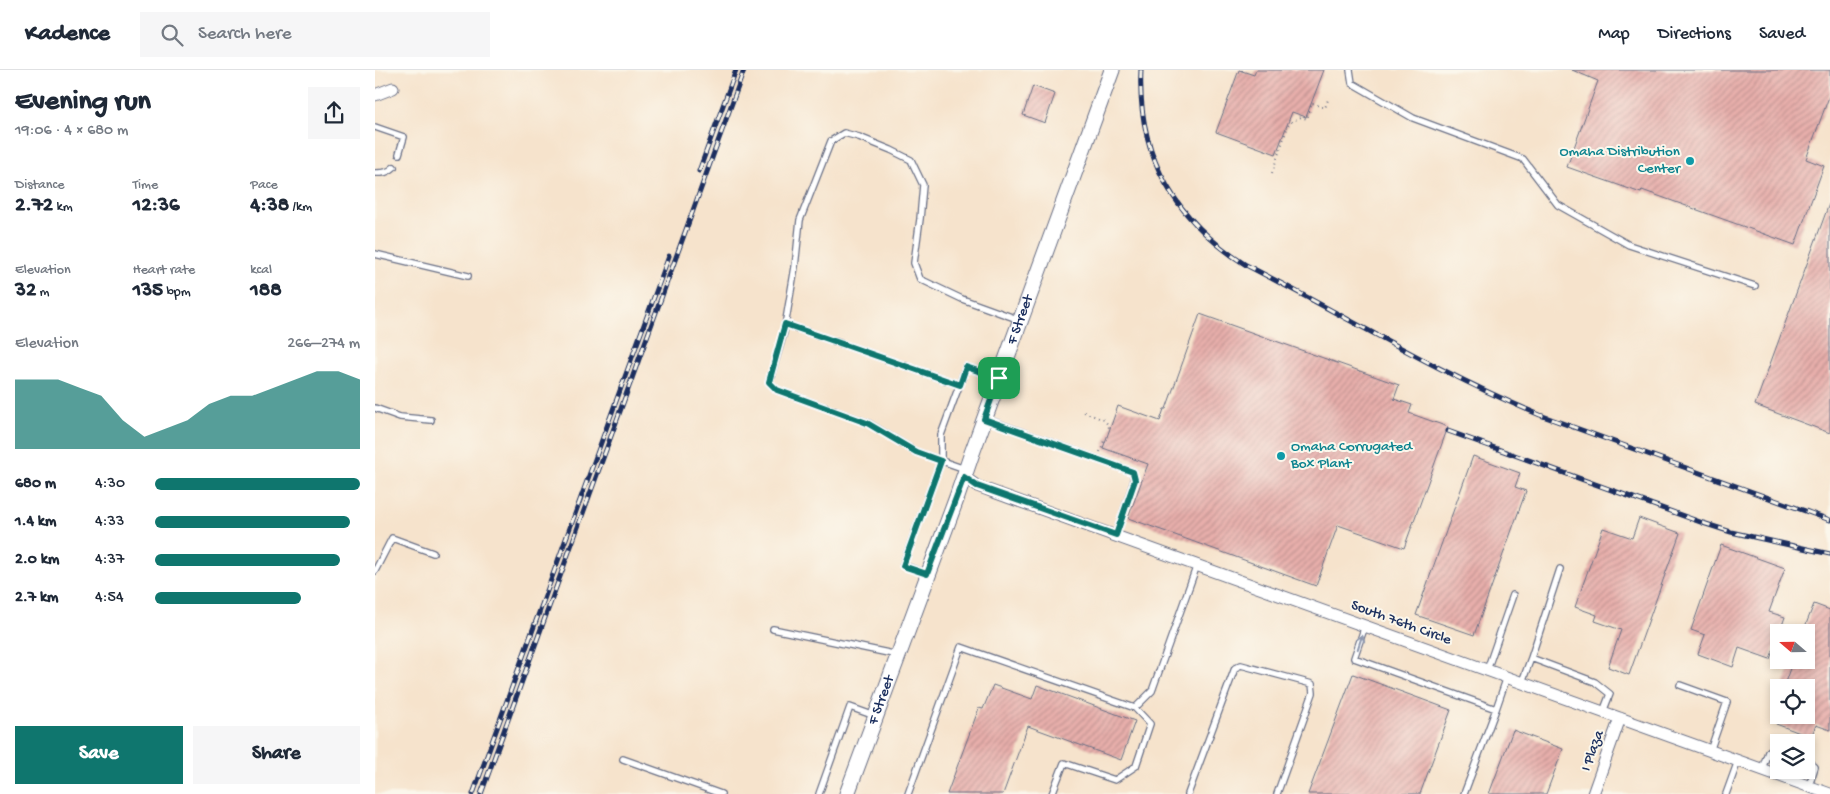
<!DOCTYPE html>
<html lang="en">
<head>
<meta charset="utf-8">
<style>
	:root { --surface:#fff; --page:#f6f6f7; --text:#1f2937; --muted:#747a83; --line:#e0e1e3; --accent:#0f766e }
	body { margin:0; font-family:"Gochi Hand",sans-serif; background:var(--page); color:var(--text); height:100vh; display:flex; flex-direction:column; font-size:19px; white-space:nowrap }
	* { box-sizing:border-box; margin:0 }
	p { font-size:16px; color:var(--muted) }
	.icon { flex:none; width:28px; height:28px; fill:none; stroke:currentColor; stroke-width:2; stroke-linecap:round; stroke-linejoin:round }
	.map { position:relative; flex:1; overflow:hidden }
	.side { display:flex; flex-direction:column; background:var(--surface); width:375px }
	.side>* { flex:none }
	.needle { width:32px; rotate:290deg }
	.tools { position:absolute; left:1395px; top:554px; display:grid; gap:10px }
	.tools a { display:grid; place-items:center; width:45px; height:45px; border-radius:0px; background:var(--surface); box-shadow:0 2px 8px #0003; font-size:25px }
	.pin { position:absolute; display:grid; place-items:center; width:42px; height:42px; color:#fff; margin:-21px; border-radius:10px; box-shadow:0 2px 8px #0006 }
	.round { display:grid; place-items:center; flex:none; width:52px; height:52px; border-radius:0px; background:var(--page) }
	.head { display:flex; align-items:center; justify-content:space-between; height:85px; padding:0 15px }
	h1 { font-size:28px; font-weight:700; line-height:38px }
	.figures { display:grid; grid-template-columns:repeat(3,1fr); gap:8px; height:85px; padding:5px 15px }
	.figures div { display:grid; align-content:center }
	.figures b { font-size:21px; font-weight:700 }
	.figures small { font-size:14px; font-weight:400 }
	.figures p { font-size:14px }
	.chart { height:140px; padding:10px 15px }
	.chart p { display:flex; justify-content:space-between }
	.chart svg { width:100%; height:90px; margin-top:5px; fill:var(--accent); opacity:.7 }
	.primary-button { display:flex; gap:10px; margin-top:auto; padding:10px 15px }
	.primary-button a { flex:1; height:58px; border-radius:0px; background:var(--accent); color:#fff; font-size:20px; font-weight:700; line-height:58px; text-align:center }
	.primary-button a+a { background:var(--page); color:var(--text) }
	ul { padding:0 15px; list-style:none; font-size:16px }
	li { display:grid; grid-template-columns:80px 60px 1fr; align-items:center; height:38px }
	li i { height:12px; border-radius:6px; background:var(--accent) }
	header { display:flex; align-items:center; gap:30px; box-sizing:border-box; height:70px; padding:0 25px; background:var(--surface); border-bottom:1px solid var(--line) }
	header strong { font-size:24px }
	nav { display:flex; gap:28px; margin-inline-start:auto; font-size:18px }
	.search { width:350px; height:45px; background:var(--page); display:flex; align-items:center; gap:12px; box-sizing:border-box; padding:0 18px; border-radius:0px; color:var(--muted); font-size:19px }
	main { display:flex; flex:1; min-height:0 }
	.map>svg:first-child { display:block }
	.building { fill:url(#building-hatch) }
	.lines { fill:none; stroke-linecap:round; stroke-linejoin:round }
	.service-casing { stroke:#686e84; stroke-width:8 }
	.minor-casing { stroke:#686e84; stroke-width:13 }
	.tertiary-casing { stroke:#686e84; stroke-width:17 }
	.path { stroke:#686e84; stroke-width:2; stroke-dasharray:1 4; stroke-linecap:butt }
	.service { stroke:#fff; stroke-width:5.5 }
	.minor { stroke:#fff; stroke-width:11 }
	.tertiary { stroke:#fff; stroke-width:15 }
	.rail-casing { stroke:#1b2f5e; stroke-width:5 }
	.rail { stroke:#fbf7ec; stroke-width:3; stroke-dasharray:9; stroke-linecap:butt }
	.oneway { stroke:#8d97ae }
	.route-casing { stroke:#fff; stroke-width:10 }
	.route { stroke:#0f766e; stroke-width:6 }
	.culture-dot { fill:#0f9aa8; stroke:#fbf7ec; stroke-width:2 }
	.labels { text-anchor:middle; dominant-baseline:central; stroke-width:4; stroke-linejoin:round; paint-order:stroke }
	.culture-label { font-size:15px; fill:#0d838f; stroke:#fbf7ec; text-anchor:end }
	.street-label { font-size:15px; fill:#1b2f5e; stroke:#fbf7ec }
</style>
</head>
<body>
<header>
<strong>Kadence</strong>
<div class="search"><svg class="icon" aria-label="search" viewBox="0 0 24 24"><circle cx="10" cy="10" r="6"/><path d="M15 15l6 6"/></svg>Search here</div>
<nav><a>Map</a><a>Directions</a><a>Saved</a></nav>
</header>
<main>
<section class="side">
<div class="head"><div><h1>Evening run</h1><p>19:06 · 4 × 680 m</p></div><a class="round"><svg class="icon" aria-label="share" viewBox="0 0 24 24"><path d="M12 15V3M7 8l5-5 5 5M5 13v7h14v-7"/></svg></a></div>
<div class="figures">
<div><p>Distance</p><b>2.72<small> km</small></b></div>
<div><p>Time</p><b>12:36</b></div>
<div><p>Pace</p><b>4:38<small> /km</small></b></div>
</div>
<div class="figures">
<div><p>Elevation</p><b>32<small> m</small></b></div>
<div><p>Heart rate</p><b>135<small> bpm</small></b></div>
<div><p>kcal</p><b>188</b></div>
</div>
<div class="chart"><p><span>Elevation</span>266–274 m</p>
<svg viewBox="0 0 160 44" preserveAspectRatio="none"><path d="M0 44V10L10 10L20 10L30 14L40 18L50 30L60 38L70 34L80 30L90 22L100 18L110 18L120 14L130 10L140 6L150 6L160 10V44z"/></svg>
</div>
<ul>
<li><b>680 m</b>4:30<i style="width:100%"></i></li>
<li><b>1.4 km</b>4:33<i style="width:95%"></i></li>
<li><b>2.0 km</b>4:37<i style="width:90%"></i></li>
<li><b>2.7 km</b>4:54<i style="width:71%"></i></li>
</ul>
<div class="primary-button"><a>Save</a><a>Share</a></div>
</section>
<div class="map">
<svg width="1455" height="724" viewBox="0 0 1455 724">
	<defs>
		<pattern id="building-hatch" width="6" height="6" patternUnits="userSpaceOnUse" patternTransform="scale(1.25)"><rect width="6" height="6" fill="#e8afab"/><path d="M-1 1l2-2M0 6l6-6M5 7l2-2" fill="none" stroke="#bb8f8e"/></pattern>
	</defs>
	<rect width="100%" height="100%" fill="#fbf7ec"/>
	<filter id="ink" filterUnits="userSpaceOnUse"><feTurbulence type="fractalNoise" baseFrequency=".02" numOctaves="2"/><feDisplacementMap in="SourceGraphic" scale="10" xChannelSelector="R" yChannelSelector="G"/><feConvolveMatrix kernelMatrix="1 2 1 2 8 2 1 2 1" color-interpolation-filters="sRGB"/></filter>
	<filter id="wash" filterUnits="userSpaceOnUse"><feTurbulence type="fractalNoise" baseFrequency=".0096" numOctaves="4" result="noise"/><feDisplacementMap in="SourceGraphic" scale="20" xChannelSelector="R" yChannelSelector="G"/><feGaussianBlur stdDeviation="1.12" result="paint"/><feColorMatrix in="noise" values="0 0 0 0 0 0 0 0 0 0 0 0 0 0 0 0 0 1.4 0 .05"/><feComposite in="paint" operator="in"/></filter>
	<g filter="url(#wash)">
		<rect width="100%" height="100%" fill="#f6e3cc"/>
		<g id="blocks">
			<path class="building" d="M864,0L879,5L881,0H949L931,47L917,42L901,84L841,62Z
				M1197,0H1455V24L1431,89L1449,96L1420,175L1267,120L1266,123L1192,97L1223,11Z
				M658,16L680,24L670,53L648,45Z
				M1454,134H1455V363L1380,335Z
				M825,244L1024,315L1019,329L1037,335L1034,343L1073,357L1029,478L963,455L941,516L753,448L773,394L728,378L743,336L785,351L789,339H791Z
				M1098,386L1145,403L1140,417L1151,421L1099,565L1041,545Z
				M1264,448L1305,463L1254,605L1233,597L1246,560L1220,551L1222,545L1200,537L1228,458L1257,468Z
				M1346,475L1410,498L1394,542L1410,547L1395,589L1364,578L1358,597L1323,584L1330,565L1316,560Z
				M1439,534L1455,540V660L1441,655L1436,667L1401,654L1405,645H1431V618H1408L1418,590H1431V562H1428Z
				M978,604L1076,640L1045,724H933Z
				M618,615L657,629L662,615L760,651L746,690L653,656L628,724H572L604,638L608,639Z
				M1138,660L1188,679L1171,724H1114Z"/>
		</g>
	</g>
	<g filter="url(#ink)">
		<use href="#blocks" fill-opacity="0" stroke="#686e84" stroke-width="1"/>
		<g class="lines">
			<defs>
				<path id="service" d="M975,0L977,13L1038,48L1148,89L1183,135L1254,175L1380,216
					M0,57L29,67L24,84
					M0,103C8,103 13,103 19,97
					M0,184L93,206
					M410,254L585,315
					M0,338L25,347L56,350
					M611,349L758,402L759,411L741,465
					M590,399L541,382L493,353L402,320L394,312L409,262L420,197L425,150L456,71L469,63L484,67L516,80L536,90L548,115L545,149L539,193L545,209L587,229L645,250
					M0,501L17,468L58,483
					M552,504L528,495L566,391V365L591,297L624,308
					M990,556L979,588L1121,639L1089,724
					M398,559L523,585
					M1156,588L1185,499
					M1112,600L1138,525
					M1147,612L1156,588L1220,612L1235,624L1228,642
					M1305,615L1352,632L1335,681
					M760,638L777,621L822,495
					M1121,639L1132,607
					M1431,688L1440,697L1434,716
					M248,689L346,724
					M1387,699L1393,682L1399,677L1404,679
					M444,724L475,637L500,646
					M533,724L586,577L760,638L775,654L761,696L740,710L689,693L677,724
					M813,724L860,598L866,595L937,614L938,623L902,724
					M1351,724L1363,691"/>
				<path id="minor" d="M0,25L18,18
					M589,407L602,416L1455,724
					M1218,724L1245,648"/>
				<g id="tertiary">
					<path id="s1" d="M472,724L582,427L597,383L737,0"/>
				</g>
			</defs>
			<use href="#service" class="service-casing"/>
			<use href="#minor" class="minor-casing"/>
			<use href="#tertiary" class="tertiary-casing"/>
			<path class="path" d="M867,1V0
				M897,103L914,53L926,47L932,49L937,33L950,38L954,27
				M709,342L729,350L734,356L733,361
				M725,382L730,368"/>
			<use href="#service" class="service"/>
			<use href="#minor" class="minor"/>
			<use href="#tertiary" class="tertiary"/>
			<defs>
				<path id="rail" d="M766,0C762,86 800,150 871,195C969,245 1063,303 1165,345L1455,450
					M324,101L361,0
					M1073,361L1328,453L1356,462L1455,484
					M98,724L294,186
					M106,724L369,0"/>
			</defs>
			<use href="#rail" class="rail-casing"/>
			<use href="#rail" class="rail"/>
		</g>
		<defs><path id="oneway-shaft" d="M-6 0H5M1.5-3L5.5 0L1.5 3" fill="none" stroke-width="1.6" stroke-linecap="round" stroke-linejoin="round" transform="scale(1.25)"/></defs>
		<use class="oneway" href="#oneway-shaft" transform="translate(985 572) rotate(-72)"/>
	</g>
	<g class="lines" filter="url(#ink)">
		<defs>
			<path id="route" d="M410,254L585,315L591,297L624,308L609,349L758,402L760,410L741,465L602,416L589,407L552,504L528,496L566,391L541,382L492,353L402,320L394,312Z"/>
		</defs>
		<use href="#route" class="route-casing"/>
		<use href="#route" class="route"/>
	</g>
	<g class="culture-dot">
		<circle cx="1315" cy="91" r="5"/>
		<circle cx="906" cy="386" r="5"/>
	</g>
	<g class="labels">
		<g class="culture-label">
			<text x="1305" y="82">Omaha Distribution<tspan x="1305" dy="17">Center</tspan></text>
			<text x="916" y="377" text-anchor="start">Omaha Corrugated<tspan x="916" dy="17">Box Plant</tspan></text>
		</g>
		<g class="street-label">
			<text stroke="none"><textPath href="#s1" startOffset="505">F Street</textPath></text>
			<text transform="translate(1026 553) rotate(20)">South 76th Circle</text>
			<text stroke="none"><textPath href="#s1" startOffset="100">F Street</textPath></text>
			<text transform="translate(1218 681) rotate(-70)">I Plaza</text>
		</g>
	</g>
</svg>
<div class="tools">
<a><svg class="needle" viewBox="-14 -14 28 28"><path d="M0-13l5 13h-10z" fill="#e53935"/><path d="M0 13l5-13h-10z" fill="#747a83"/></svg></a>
<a><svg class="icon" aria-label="locate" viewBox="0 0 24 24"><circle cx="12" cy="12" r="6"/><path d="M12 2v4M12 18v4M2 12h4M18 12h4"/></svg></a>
<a><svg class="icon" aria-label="layers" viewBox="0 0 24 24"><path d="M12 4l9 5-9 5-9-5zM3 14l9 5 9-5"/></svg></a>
</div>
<div class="pin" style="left:624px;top:308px;background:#1e9e55"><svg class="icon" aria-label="arrive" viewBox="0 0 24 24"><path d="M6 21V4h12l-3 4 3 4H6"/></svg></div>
</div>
</main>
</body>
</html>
